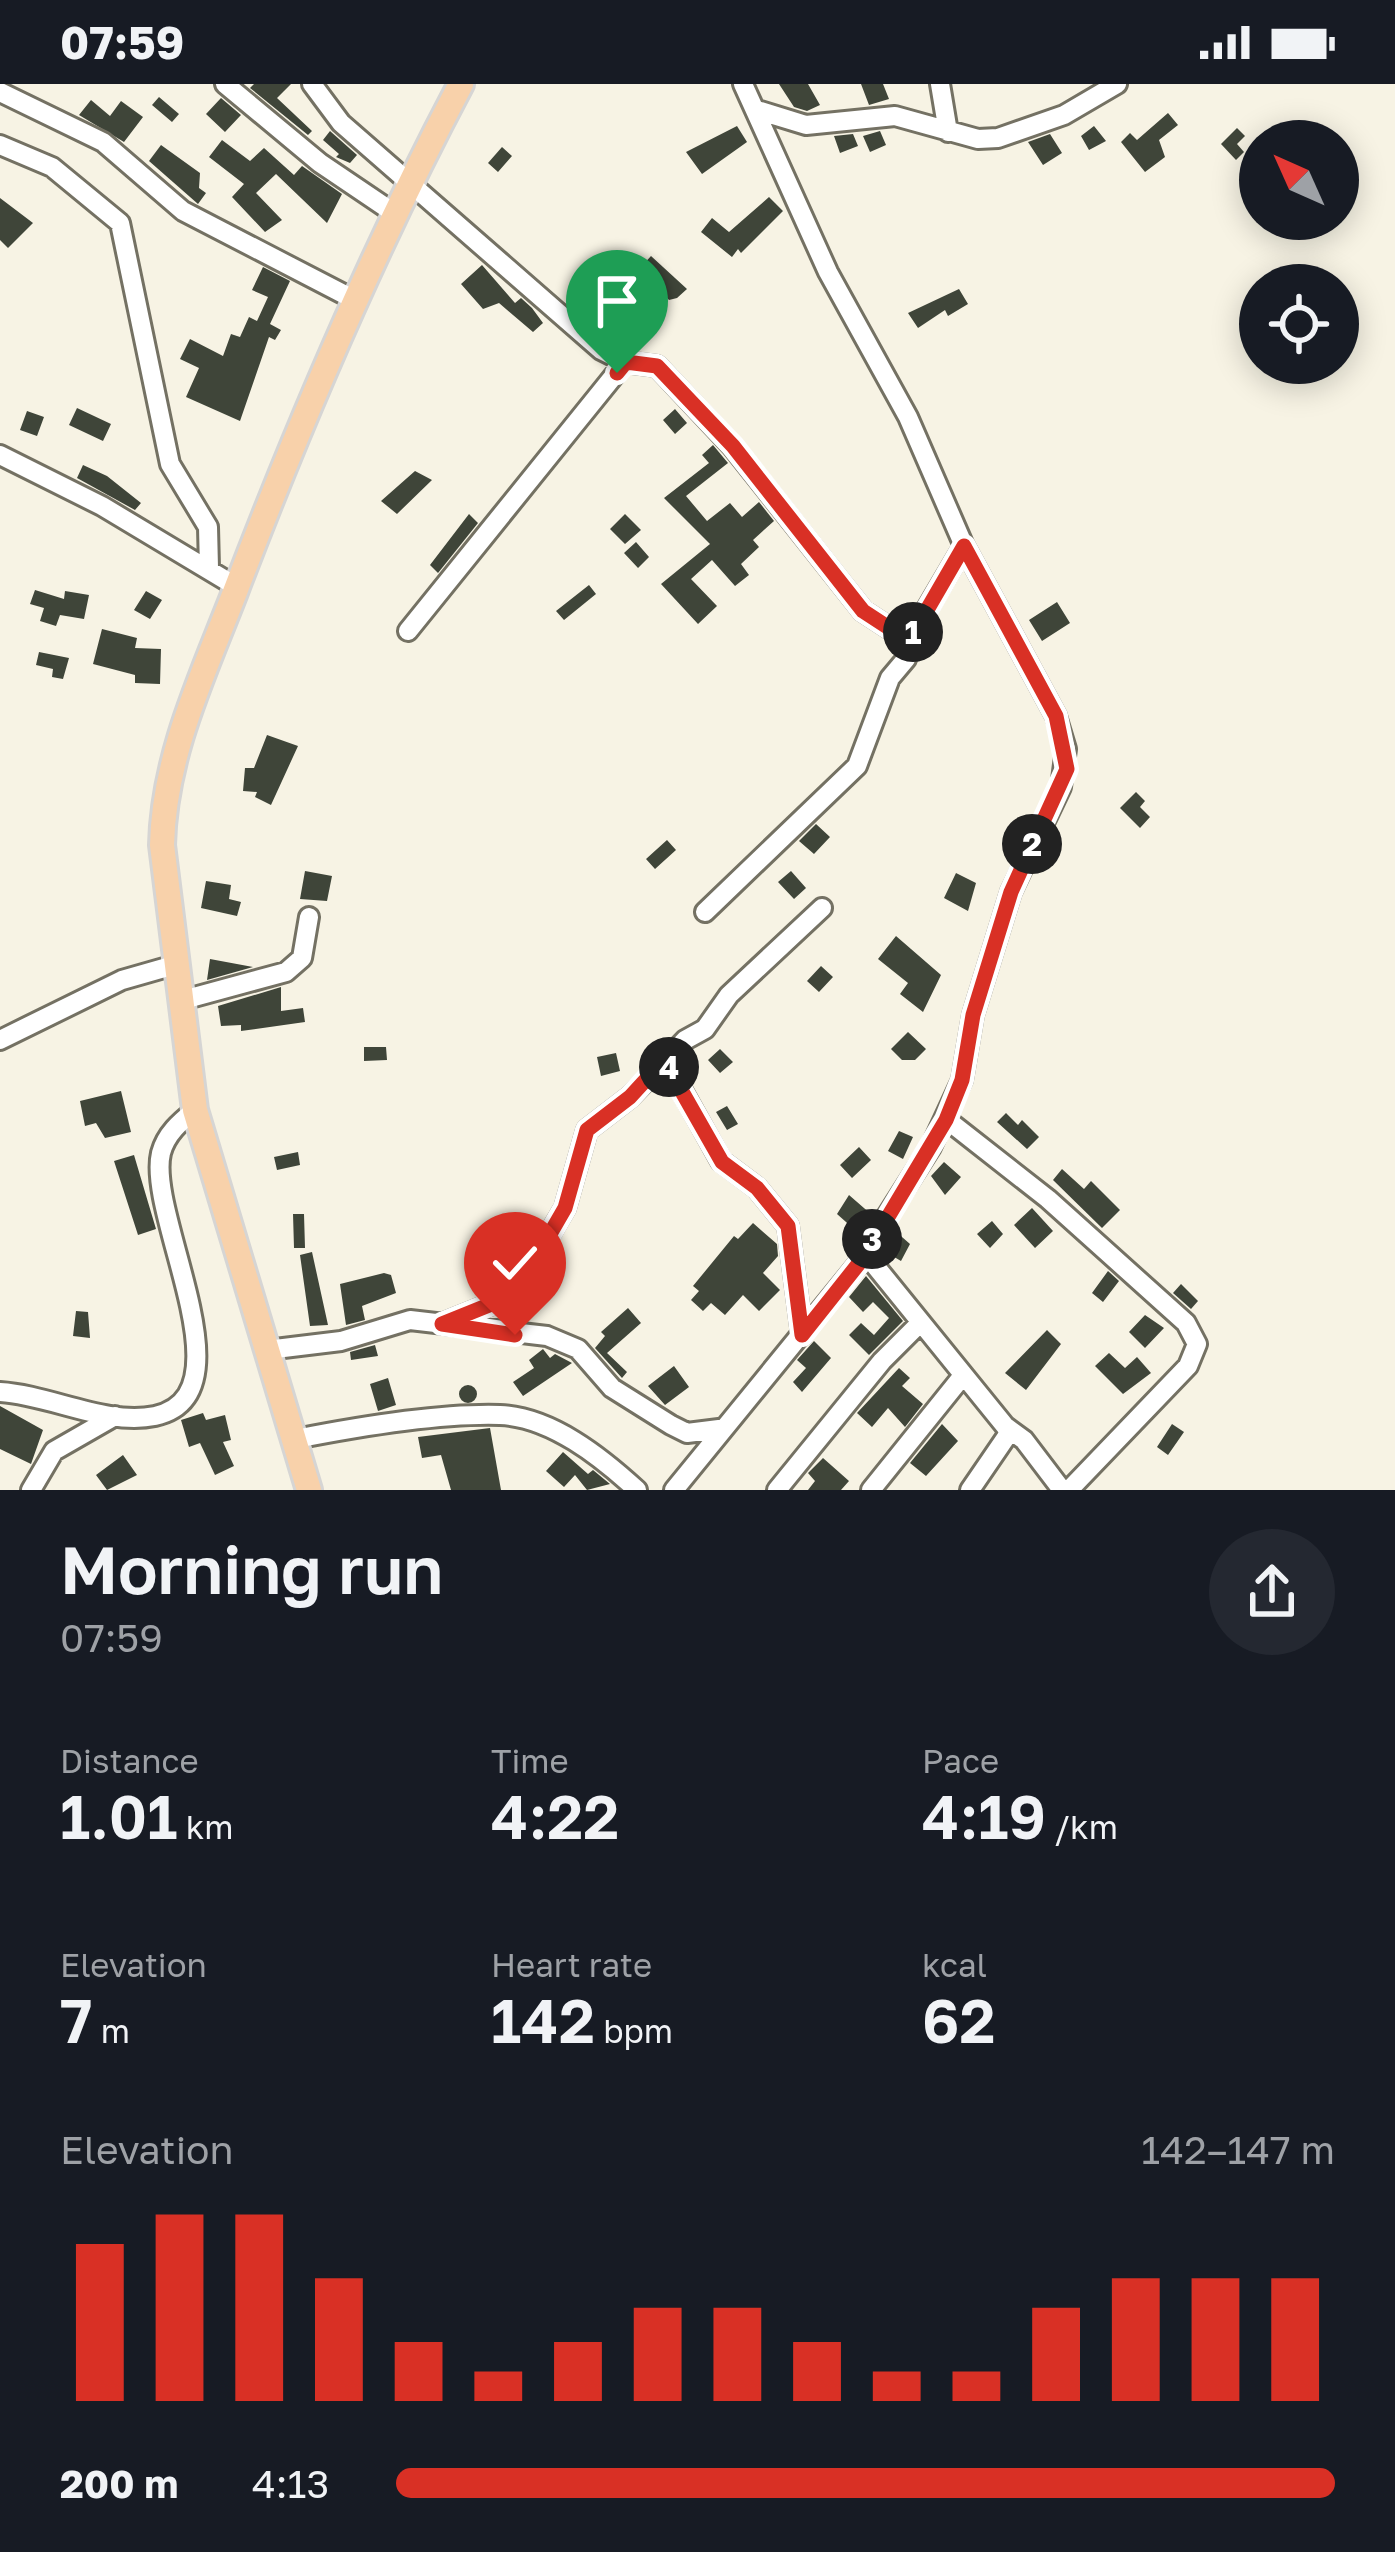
<!DOCTYPE html>
<html lang="en">
<head>
<meta charset="utf-8">
<style>
	:root { --surface:#171b24; --page:#242831; --text:#f1f3f6; --muted:#9ea1a6; --accent:#d93025 }
	body { margin:0; font-family:"Golos Text",sans-serif; background:var(--page); color:var(--text); height:100vh; display:flex; flex-direction:column; font-size:45px; white-space:nowrap }
	* { box-sizing:border-box; margin:0 }
	p { font-size:39px; color:var(--muted) }
	.icon { flex:none; width:66px; height:66px; fill:none; stroke:currentColor; stroke-width:2; stroke-linecap:round; stroke-linejoin:round }
	.map { position:relative; height:1406px; overflow:hidden }
	.sheet { display:flex; flex-direction:column; background:var(--surface); flex:1 }
	.sheet>* { flex:none }
	.needle { width:78px; rotate:315deg }
	.tools { position:absolute; left:1239px; top:36px; display:grid; gap:24px }
	.tools a { display:grid; place-items:center; width:120px; height:120px; border-radius:50%; background:var(--surface); box-shadow:0 6px 30px #0003; font-size:60px }
	.pin { position:absolute; display:grid; place-items:center; width:102px; height:102px; color:#fff; margin:-123px -51px; border-radius:50% 50% 50% 0; rotate:-45deg; box-shadow:0 0 12px #0007 }
	.pin .icon { rotate:45deg }
	.km { position:absolute; width:60px; height:60px; margin:-30px; border-radius:50%; background:#222; color:#fff; font-size:33px; line-height:60px; text-align:center }
	.round { display:grid; place-items:center; flex:none; width:126px; height:126px; border-radius:63px; background:var(--page) }
	.overview { display:flex; align-items:center; justify-content:space-between; height:204px; padding:0 60px }
	h1 { font-size:66px; font-weight:600; line-height:90px }
	.figures { display:grid; grid-template-columns:repeat(3,1fr); gap:18px; height:204px; padding:12px 60px }
	.figures div { display:grid; align-content:center }
	.figures b { font-size:60px; font-weight:600 }
	.figures small { font-size:33px; font-weight:400 }
	.figures p { font-size:33px }
	.chart { height:336px; padding:24px 60px }
	.chart p { display:flex; justify-content:space-between }
	.chart svg { width:100%; height:216px; margin-top:12px; stroke:var(--accent); stroke-width:6 }
	ul { padding:0 60px; list-style:none; font-size:39px }
	li { display:grid; grid-template-columns:192px 144px 1fr; align-items:center; height:90px }
	li i { height:30px; border-radius:15px; background:var(--accent) }
	.status { display:flex; justify-content:space-between; align-items:center; height:84px; padding:0 60px; background:var(--surface); direction:ltr }
	.status svg { height:33px; fill:currentColor }
	.map>svg:first-child { display:block }
	.building { fill:#3f4539 }
	.lines { fill:none; stroke-linecap:round; stroke-linejoin:round }
	.minor-casing { stroke:#747163; stroke-width:24 }
	.major-casing { stroke:#d6d5d4; stroke-width:30 }
	.minor { stroke:#fff; stroke-width:18 }
	.major { stroke:#f8d1aa; stroke-width:24 }
	.route-casing { stroke:#fff; stroke-width:24 }
	.route { stroke:#d93025; stroke-width:15 }
</style>
</head>
<body>
<div class="status"><b>07:59</b><svg viewBox="0 0 49 12"><path d="M0 12V9h3v3zM5 12V6h3v6zM10 12V3h3v9zM15 12V0h3v12zM26 1h20v11H26zM47 4h2v5h-2z"/></svg></div>
<div class="map">
<svg width="1395" height="1406" viewBox="0 0 1395 1406">
	<rect width="100%" height="100%" fill="#f7f3e4"/>
	<path class="building" d="M254,0H291L277,14L312,47L308,51L250,4Z
		M779,0H808L820,21L807,27L794,23Z
		M861,0H883L889,15L869,21Z
		M159,13L179,30L172,38L152,21Z
		M221,14L241,31L225,48L206,30Z
		M91,16L110,32L121,17L143,33L124,58L79,31Z
		M1168,29L1178,41L1159,56L1165,73L1145,88L1121,58L1130,49L1137,56Z
		M737,42L747,58L702,90L686,68Z
		M1094,42L1106,57L1089,66L1081,52Z
		M1237,44L1245,52L1237,60L1244,68L1236,76L1221,60Z
		M330,47L357,71L350,79L336,73L339,70L323,56Z
		M880,47L886,61L870,68L863,52Z
		M853,50L858,62L840,69L834,52Z
		M1050,50L1062,69L1043,81L1028,58Z
		M222,56L250,77L264,64L294,91L302,82L342,110L327,139L276,90L256,109L282,136L265,148L232,113L244,100L209,73Z
		M161,61L200,89L199,104L206,109L198,120L149,77Z
		M502,63L512,72L498,88L488,79Z
		M769,113L783,127L741,169L738,165L732,173L701,148L712,134L729,148Z
		M0,114L33,139L8,164L0,156Z
		M651,172L687,205L677,214L669,216L640,184Z
		M482,181L515,219L521,214L532,224L543,239L533,248L499,219L483,225L461,200Z
		M263,183L290,197L270,240L281,246L275,256L269,253L240,337L186,313L199,284L180,275L190,255L223,272L231,250L240,253L249,233L257,237L268,213L252,206Z
		M959,205L968,220L948,232L945,226L918,244L908,229Z
		M77,324L111,340L103,357L69,341Z
		M675,325L687,339L675,350L663,336Z
		M27,327L44,333L37,352L20,346Z
		M713,361L728,379L686,412L707,437L730,419L742,433L759,418L774,437L753,456L759,463L741,480L749,491L735,502L712,476L691,495L717,522L698,540L661,500L710,460L664,414L709,379L702,371Z
		M83,381L107,392L141,419L135,426L77,394Z
		M415,387L432,396L397,430L381,417Z
		M469,430L478,439L438,489L430,481Z
		M625,430L641,446L625,460L610,445Z
		M636,458L649,473L638,484L624,469Z
		M589,501L596,510L564,536L556,527Z
		M35,506L64,515L65,507L89,511L84,535L60,531L56,542L40,537L44,524L30,520Z
		M146,507L162,516L150,535L134,526Z
		M1057,518L1070,539L1042,557L1029,536Z
		M102,545L137,554L135,564L161,565L160,600L135,599V591L93,580Z
		M39,568L69,574L63,595L52,593L53,585L36,581Z
		M267,651L298,662L271,721L255,713L257,708L243,707L245,684H254Z
		M1136,708L1145,717L1140,723L1150,733L1140,744L1120,724Z
		M816,740L830,753L814,770L799,757Z
		M667,756L676,766L655,785L646,775Z
		M305,787L332,792L327,817L300,815Z
		M791,787L806,804L794,815L778,798Z
		M956,789L976,799L968,827L944,814Z
		M206,797L231,801L229,815L241,818L237,832L201,824Z
		M896,852L941,891L923,928L900,910L908,899L878,875Z
		M210,875L253,883L207,896Z
		M821,882L833,893L819,908L807,897Z
		M281,903V927L303,924L305,938L241,947V941L221,942L218,922Z
		M908,948L926,965L915,976H902L891,965Z
		M364,963H386L387,976L364,977Z
		M720,965L733,978L720,989L708,976Z
		M616,969L620,987L601,992L597,973Z
		M121,1007L131,1048L105,1054L96,1039L85,1042L80,1017Z
		M727,1022L738,1040L727,1046L716,1028Z
		M1006,1029L1018,1041L1022,1036L1039,1053L1027,1065L997,1038Z
		M899,1047L913,1053L903,1075L888,1067Z
		M859,1063L871,1076L852,1094L840,1081Z
		M298,1068L300,1081L277,1086L274,1073Z
		M134,1071L156,1145L138,1151L114,1077Z
		M944,1078L961,1093L945,1111L931,1092Z
		M1062,1085L1084,1105L1091,1097L1120,1126L1102,1144L1053,1096Z
		M849,1111L872,1131L855,1146L837,1130Z
		M1032,1124L1053,1147L1035,1164L1014,1141Z
		M293,1130H304L305,1164H294Z
		M992,1137L1003,1150L990,1164L977,1150Z
		M753,1139L777,1160L778,1172L763,1189L780,1206L759,1227L743,1211L725,1231L711,1219L703,1227L691,1216L699,1207L693,1202L734,1152L738,1155Z
		M894,1146L910,1160L901,1177L884,1167Z
		M312,1168L328,1241L310,1242L300,1171Z
		M1108,1187L1119,1197L1103,1218L1092,1209Z
		M384,1189L391,1191L396,1209L362,1222L365,1236L346,1241L340,1200Z
		M866,1192L903,1237L869,1271L849,1251L861,1239L874,1251L889,1234L873,1218L863,1228L849,1213Z
		M1181,1200L1198,1217L1191,1225L1173,1209Z
		M628,1224L641,1239L607,1269L627,1288L622,1294L595,1264L605,1252L601,1248Z
		M76,1227L88,1228L90,1254L73,1252Z
		M1145,1231L1164,1244L1145,1264L1129,1248Z
		M1047,1246L1061,1260L1026,1306L1005,1289Z
		M814,1257L831,1274L802,1308L793,1298L806,1284L797,1276Z
		M375,1261L378,1272L351,1276L350,1268Z
		M543,1265L550,1274L555,1270L572,1279L523,1312L513,1298L534,1284L529,1276Z
		M1109,1269L1125,1284L1137,1273L1151,1289L1123,1310L1095,1282Z
		M674,1282L689,1303L665,1321L648,1302Z
		M899,1284L910,1294L902,1302L923,1320L905,1343L888,1324L872,1343L857,1329Z
		M388,1294L396,1321L378,1327L370,1300Z
		M459 1310a9 9 0 1 1 18 0a9 9 0 1 1-18 0Z
		M0,1322L43,1346L31,1380L0,1365Z
		M203,1329L206,1336L225,1331L231,1356L223,1358L234,1382L215,1391L200,1359L189,1363L181,1336Z
		M942,1340L958,1357L926,1392L910,1379Z
		M1172,1340L1184,1348L1168,1371L1157,1363Z
		M490,1344L501,1406H451L441,1371L422,1374L418,1353Z
		M563,1368L588,1390L593,1386L610,1400L587,1406L575,1391L564,1403L546,1387Z
		M123,1371L137,1391L107,1406L96,1391Z
		M823,1374L849,1397L841,1406H808L815,1397L808,1389Z"/>
	<g class="lines">
		<defs>
			<path id="minor" d="M225,0L320,79L394,129
				M312,0L341,39L601,266L625,278L657,282L732,362L863,527L909,557
				M743,0L828,188L908,333L964,462L1056,632L1066,665L1061,703L1011,808L973,931L962,996L931,1063L864,1168L1005,1342L1009,1349L970,1406
				M940,0L948,48
				M0,8L103,58L183,127L355,216
				M757,26L806,41L895,32L978,55L998,54L1064,31L1117,0
				M0,61L52,83L120,139L170,380L208,443L209,484
				M0,371L102,422L237,503
				M408,547L625,278
				M705,828L857,682L890,594L906,575L915,545L964,462
				M183,916L286,888L302,874L309,833
				M0,956L122,896L178,880
				M665,976L721,1077L757,1104L788,1142L802,1251
				M946,1035L1048,1115L1186,1239L1197,1260L1188,1282L1069,1406
				M442,1240L494,1219L524,1194L565,1124L587,1046L630,1013L685,956L705,945L729,911L822,824
				M267,1266L341,1257L410,1236L547,1252L578,1265L612,1304L671,1341L687,1349L719,1345
				M0,1308C50,1311 106,1342 155,1332C252,1311 146,1132 161,1069C166,1050 180,1038 195,1026
				M1005,1342L1024,1356L1062,1406
				M296,1355C357,1343 438,1329 500,1331C551,1333 601,1373 637,1406
				M31,1406L54,1367L115,1332
				M674,1406L864,1173
				M777,1406L882,1277L920,1239
				M871,1406L961,1294"/>
			<path id="major" d="M309,1406L195,1026L162,761C164,671 203,591 235,508C301,335 374,164 461,0"/>
		</defs>
		<use href="#minor" class="minor-casing"/>
		<use href="#major" class="major-casing"/>
		<use href="#minor" class="minor"/>
		<use href="#major" class="major"/>
	</g>
	<g class="lines">
		<defs>
			<path id="route" d="M515,1251L442,1240L494,1219L524,1195L565,1124L587,1046L630,1013L664,976L722,1078L757,1104L788,1142L802,1251L864,1173L946,1036L962,996L973,931L1011,808L1067,685L1056,632L964,462L909,557L863,527L733,362L657,282L626,278L617,289"/>
		</defs>
		<use href="#route" class="route-casing"/>
		<use href="#route" class="route"/>
	</g>
</svg>
<div class="tools">
<a><svg class="needle" viewBox="-14 -14 28 28"><path d="M0-13l5 13h-10z" fill="#e53935"/><path d="M0 13l5-13h-10z" fill="#9ea1a6"/></svg></a>
<a><svg class="icon" aria-label="locate" viewBox="0 0 24 24"><circle cx="12" cy="12" r="6"/><path d="M12 2v4M12 18v4M2 12h4M18 12h4"/></svg></a>
</div>
<div class="pin" style="left:617px;top:289px;background:#1e9e55"><svg class="icon" aria-label="arrive" viewBox="0 0 24 24"><path d="M6 21V4h12l-3 4 3 4H6"/></svg></div>
<div class="pin" style="left:515px;top:1251px;background:#d93025"><svg class="icon" aria-label="check" viewBox="0 0 24 24"><path d="M5 12l5 5 9-10"/></svg></div>
<b class="km" style="left:913px;top:548px">1</b>
<b class="km" style="left:1032px;top:760px">2</b>
<b class="km" style="left:872px;top:1155px">3</b>
<b class="km" style="left:669px;top:983px">4</b>
</div>
<section class="sheet">
<div class="overview"><div><h1>Morning run</h1><p>07:59</p></div><a class="round"><svg class="icon" aria-label="share" viewBox="0 0 24 24"><path d="M12 15V3M7 8l5-5 5 5M5 13v7h14v-7"/></svg></a></div>
<div class="figures">
<div><p>Distance</p><b>1.01<small> km</small></b></div>
<div><p>Time</p><b>4:22</b></div>
<div><p>Pace</p><b>4:19<small> /km</small></b></div>
</div>
<div class="figures">
<div><p>Elevation</p><b>7<small> m</small></b></div>
<div><p>Heart rate</p><b>142<small> bpm</small></b></div>
<div><p>kcal</p><b>62</b></div>
</div>
<div class="chart"><p><span>Elevation</span>142–147 m</p>
<svg viewBox="0 0 160 44" preserveAspectRatio="none"><path d="M5 44V12M15 44V6M25 44V6M35 44V19M45 44V32M55 44V38M65 44V32M75 44V25M85 44V25M95 44V32M105 44V38M115 44V38M125 44V25M135 44V19M145 44V19M155 44V19"/></svg>
</div>
<ul>
<li><b>200 m</b>4:13<i style="width:100%"></i></li>
</ul>
</section>
</body>
</html>
